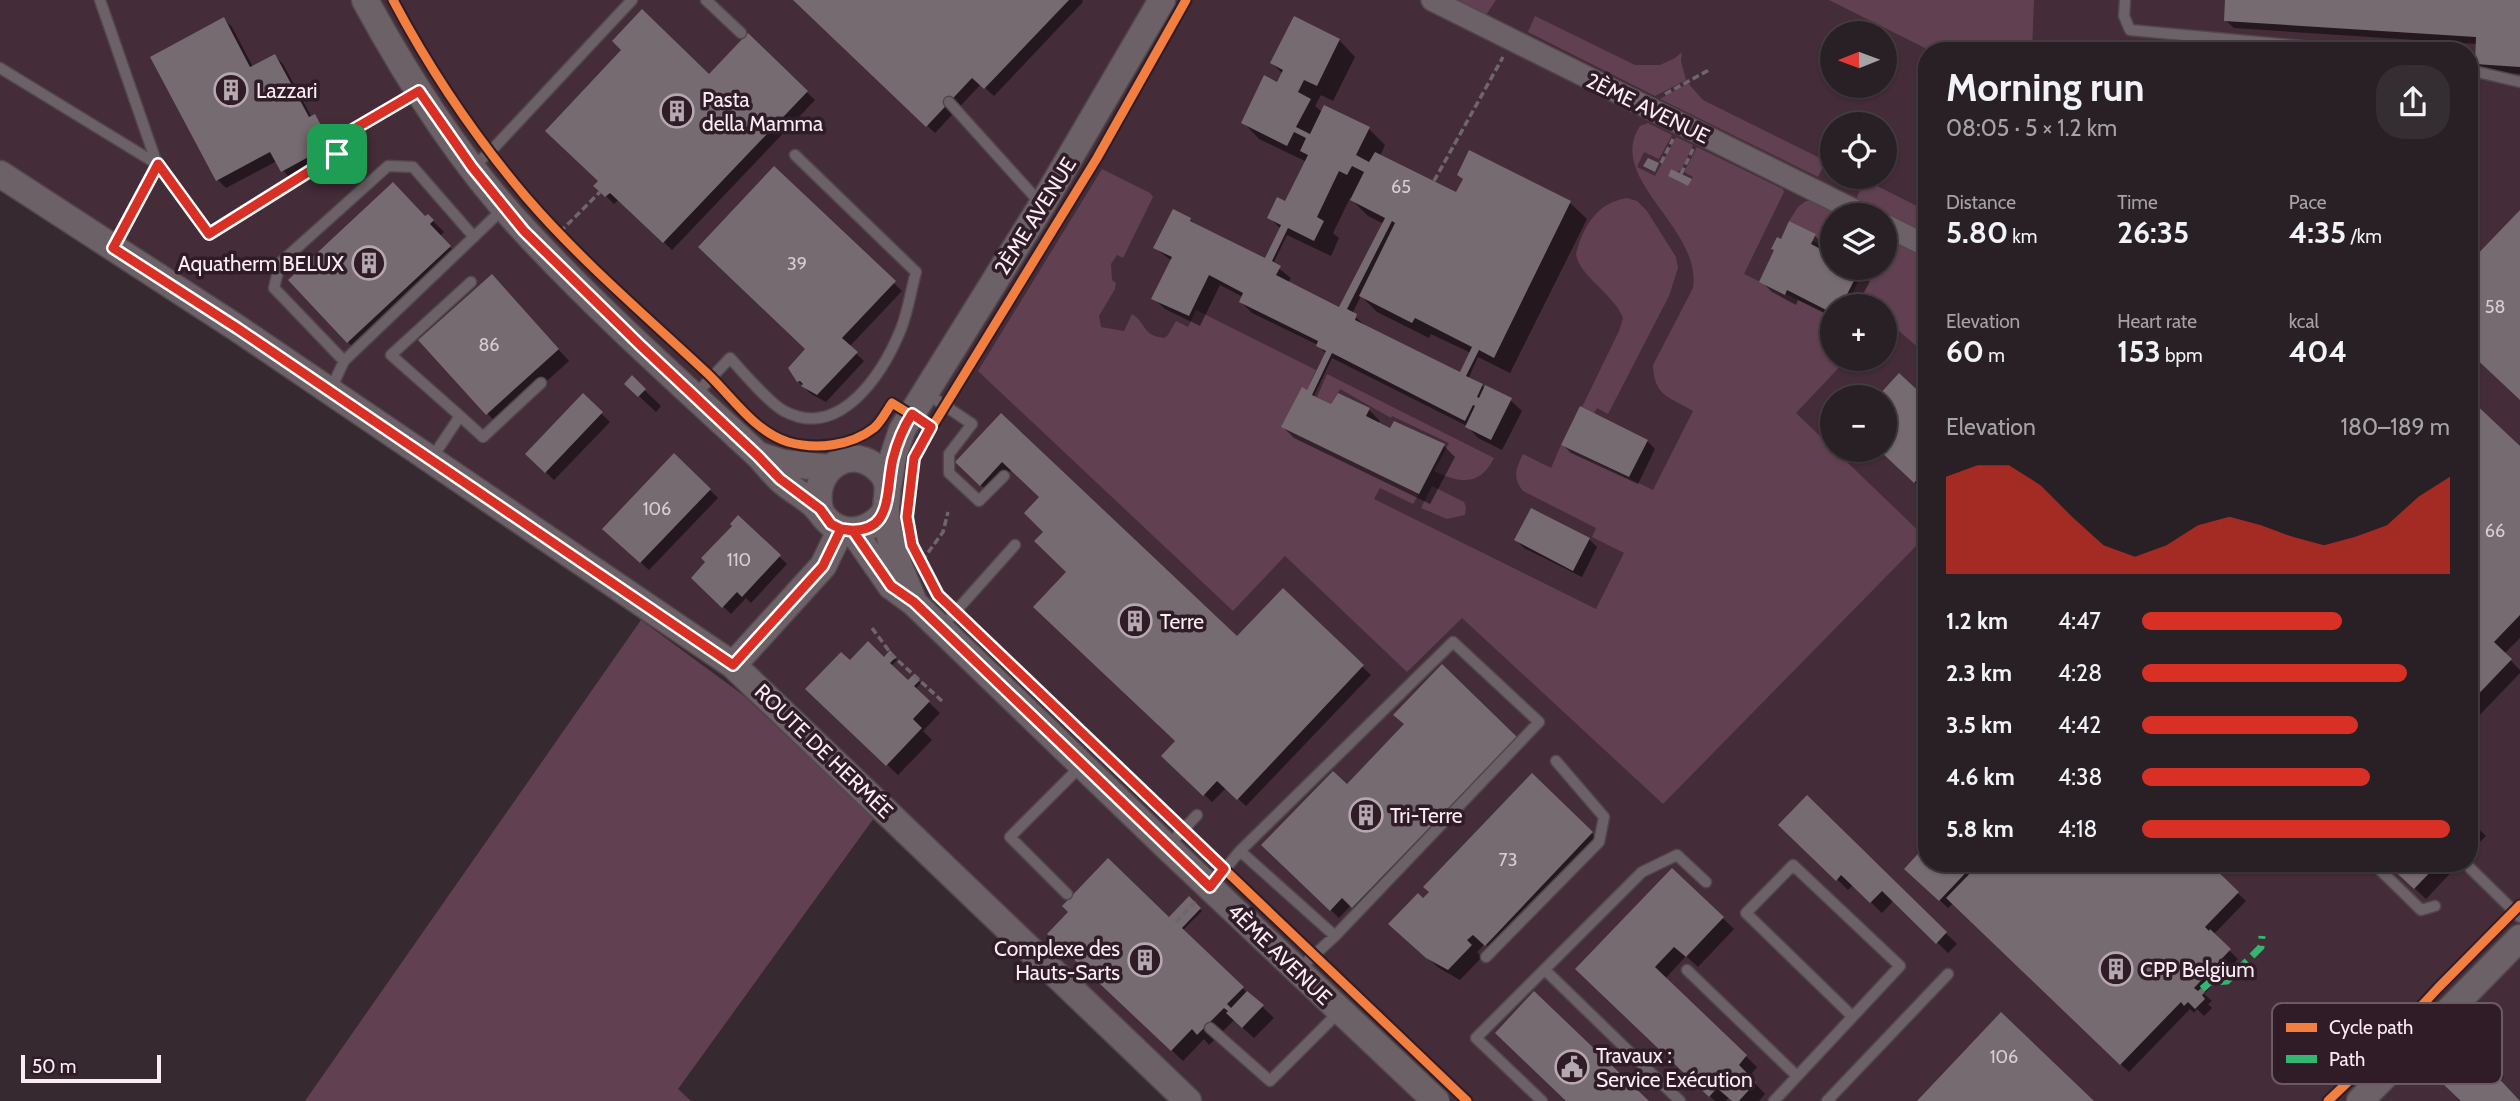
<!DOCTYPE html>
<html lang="en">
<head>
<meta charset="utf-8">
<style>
	:root { --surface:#282024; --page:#342d31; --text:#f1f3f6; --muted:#a5a3a6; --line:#443e41; --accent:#d93025 }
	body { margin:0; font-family:Cabin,sans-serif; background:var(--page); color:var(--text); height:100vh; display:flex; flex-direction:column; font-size:26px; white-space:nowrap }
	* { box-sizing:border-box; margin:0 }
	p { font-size:23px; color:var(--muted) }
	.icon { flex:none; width:38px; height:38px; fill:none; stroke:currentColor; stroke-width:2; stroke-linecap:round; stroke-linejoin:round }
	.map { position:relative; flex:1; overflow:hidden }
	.panel { position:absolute; left:1918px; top:42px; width:560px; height:830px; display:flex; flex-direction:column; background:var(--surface); border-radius:28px; box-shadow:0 2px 5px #0004,0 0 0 2px var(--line) }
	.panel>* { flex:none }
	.needle { width:46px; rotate:269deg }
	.buttons { position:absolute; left:1820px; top:21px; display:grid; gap:14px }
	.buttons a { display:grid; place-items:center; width:77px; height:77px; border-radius:50%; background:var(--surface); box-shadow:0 2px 5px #0004,0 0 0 2px var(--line); font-size:35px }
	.scale { position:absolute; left:21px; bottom:18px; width:140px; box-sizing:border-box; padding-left:7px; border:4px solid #faecf2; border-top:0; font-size:19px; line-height:24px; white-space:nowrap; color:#faecf2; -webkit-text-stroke:5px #2f1c26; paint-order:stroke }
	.pin { position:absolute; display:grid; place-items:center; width:60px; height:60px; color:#fff; margin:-30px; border-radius:14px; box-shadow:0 4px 10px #0006 }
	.round { display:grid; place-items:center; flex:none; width:74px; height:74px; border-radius:28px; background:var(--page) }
	.summary { display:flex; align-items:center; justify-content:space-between; height:119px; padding:0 28px }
	h1 { font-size:38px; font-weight:700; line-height:52px }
	.figures { display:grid; grid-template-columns:repeat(3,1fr); gap:10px; height:119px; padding:7px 28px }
	.figures div { display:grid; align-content:center }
	.figures b { font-size:30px; font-weight:700 }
	.figures small { font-size:19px; font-weight:400 }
	.figures p { font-size:19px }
	.chart { height:196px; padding:14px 28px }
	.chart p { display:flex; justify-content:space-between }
	.chart svg { width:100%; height:126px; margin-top:7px; fill:var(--accent); opacity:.7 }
	ul { padding:0 28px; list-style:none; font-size:23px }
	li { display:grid; grid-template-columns:112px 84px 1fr; align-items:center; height:52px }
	li i { height:18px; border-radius:9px; background:var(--accent) }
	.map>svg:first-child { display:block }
	.built { fill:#442c38; fill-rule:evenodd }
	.green { fill:#614051 }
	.shadow { fill:#0007; fill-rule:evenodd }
	.building { fill:#766b70; fill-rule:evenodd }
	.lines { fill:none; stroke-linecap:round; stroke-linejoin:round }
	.service-casing { stroke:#51474c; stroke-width:13 }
	.minor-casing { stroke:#51474c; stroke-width:24 }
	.tertiary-casing { stroke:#51474c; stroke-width:29 }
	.path { stroke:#6e666a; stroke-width:3.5; stroke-dasharray:7 3.5; stroke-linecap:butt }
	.service { stroke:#6b6166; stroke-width:10 }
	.minor { stroke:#6b6166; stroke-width:21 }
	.tertiary { stroke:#6b6166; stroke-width:26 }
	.quiet { stroke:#33b770; stroke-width:7; stroke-dasharray:14 7; stroke-linecap:butt }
	.cycleway-casing { stroke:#2f1c26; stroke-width:13 }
	.cycleway { stroke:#f27e40; stroke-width:9 }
	.route-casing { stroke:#fff; stroke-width:14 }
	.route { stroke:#d93025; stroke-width:9 }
	.labels { text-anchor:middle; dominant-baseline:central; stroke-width:7; stroke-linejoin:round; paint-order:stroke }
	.number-label { font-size:18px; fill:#d9ccd2 }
	.poi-label { font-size:21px; fill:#faecf2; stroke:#2f1c26; text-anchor:start }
	.street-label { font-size:21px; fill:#faecf2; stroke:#2f1c26 }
	.key { fill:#2f1c26; stroke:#6c5a63; stroke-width:2 }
	.key-label { font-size:19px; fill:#faecf2 }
</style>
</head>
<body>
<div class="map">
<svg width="2520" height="1101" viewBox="0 0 2520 1101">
	<rect width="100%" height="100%" fill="#362a30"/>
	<path class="built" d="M0,0H2520V1101H1201L762,685L0,161ZM1832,33H1885V86H1832ZM1927,51H2469V863H1927ZM1832,124H1885V177H1832ZM1832,215H1885V268H1832ZM1832,306H1885V359H1832ZM1832,397H1885V450H1832Z"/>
	<path class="green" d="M1454,0H1496L1486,15Z
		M1829,0H2034L2032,51H1931Z
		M1535,16L1635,65H1660L1675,58L1682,52L1681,61L1686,80L1655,96L1528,32Z
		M1688,83L1703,100L1826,161L1818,177L1660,99Z
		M1648,123L1672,135L1659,159L1644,152L1637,167L1655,176L1676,137L1693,145L1681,170L1677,172L1671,169L1668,176L1688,186L1693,177L1684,172L1697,147L1783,189L1784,192L1744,274L1832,316V359H1847L1796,413L1925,537L1663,804L1462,618L1407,672L1285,556L1233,611L978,371L1102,169L1150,193L1153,197L1123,258L1117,255L1111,264L1112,280L1116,283L1115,289L1099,316L1101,327L1124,331L1132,314C1147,323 1141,335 1164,338L1168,335L1176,321L1188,327L1196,310L1316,370L1307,390L1282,427L1419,494L1413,504L1380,488L1374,499L1596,609L1624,553L1592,537L1596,528L1523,491C1512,477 1516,469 1523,454L1551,468L1561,445L1653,490L1693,411C1670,397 1654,397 1653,365L1693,288C1702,227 1605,179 1640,126Z
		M1865,180L1927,211V236L1859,202L1857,197Z
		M1627,198L1637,201L1647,211L1676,257L1678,268L1669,296L1608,414L1597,408L1594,413L1582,407L1619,331L1623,318C1614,294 1579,276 1576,254C1583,226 1598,202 1627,198Z
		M1806,201H1812L1842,215H1832V251L1813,241L1816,234L1789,221L1798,207Z
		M1885,237L1927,257V355L1885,319V306H1846L1865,268H1885Z
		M1327,374L1494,458C1480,487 1459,483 1434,471L1449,443L1392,416L1391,418L1340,389L1331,404L1317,397Z
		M1432,486L1464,502L1466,507L1465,515L1447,519L1421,508Z
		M641,620L743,695L874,818L678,1089L691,1101H305Z"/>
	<path class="shadow" d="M795,0H1082L1083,2L994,96L981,84L935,133Z
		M2227,0H2520V74L2485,71L2477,63V44L2234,28L2225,20Z
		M224,19L232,27L253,67L275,56L283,64L312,118L315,116L328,133L322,137L332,157L290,179L277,161L226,188L218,180Z
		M748,36L815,100L672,250L619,199L614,204L604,194Z
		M1339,40L1355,57L1333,101L1321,95L1315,106L1322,112L1369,129L1385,145L1380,156L1457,195L1464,180L1459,175L1470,153L1570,203L1587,219L1510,373L1478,357L1468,379L1510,400L1522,411L1502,450L1478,438L1467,426L1332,358L1314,396L1332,407L1369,410L1380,421L1378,424L1444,446L1455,457L1430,504L1294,438L1283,427L1307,393L1326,354L1318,345L1252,313L1241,302L1243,297L1220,285L1200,326L1165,309L1153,298L1172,261L1155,248L1190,220L1197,226L1266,260L1281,229L1269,217L1286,203L1307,162L1259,139L1243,122L1278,84L1283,74L1272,63ZM1350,198L1368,216L1384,224L1341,308L1288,283L1291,278L1273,264L1287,235L1331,256L1339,238L1333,233ZM1361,296L1377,312L1429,338L1431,334L1471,353L1462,372L1467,377L1367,327L1352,314Z
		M774,169L902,291L849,347L864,361L826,402L811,394L798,381L808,349Z
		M428,216L444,232L440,236L460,258L359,353L348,342Z
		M1790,223L1815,236L1826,247L1823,252L1832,257V268H1854L1870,281L1857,306H1832V317L1798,300L1796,305L1772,292L1761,281Z
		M502,287L569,361L498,425L421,341Z
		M1900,376L1927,402L1926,493L1881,450H1885V397H1879Z
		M632,378L661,406L656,412L626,384Z
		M583,396L610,422L554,480L527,454Z
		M2469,401L2520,449V638L2504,654L2520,670V673L2469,726Z
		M1001,416L1237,639L1283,591L1371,675L1246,806L1226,788L1212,802L1163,756L1177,741L1068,572L1045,532L1041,497L1012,469L989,493L957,462Z
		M1647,441L1655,449L1638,484L1571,453L1563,445Z
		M674,455L718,498L649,570L605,529Z
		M738,518L787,564L751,603L746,598L731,614L693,578Z
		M1589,539L1597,547L1582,577L1524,548L1516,540Z
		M895,658L897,660L891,666L908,682L914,676L921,683L915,689L940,713L923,731L932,740L898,775L808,689L851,662Z
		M1442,667L1524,746L1361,915L1351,905L1339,918L1264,845L1347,786L1406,725Z
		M1532,775L1603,844L1497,955L1485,944L1477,952L1482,957L1460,980L1439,968L1401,935L1423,900Z
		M1807,798L1957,944L1948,953L1894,900L1882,913L1853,885L1848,890L1781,824Z
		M2469,820L2486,836L2469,853Z
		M1927,863H2206L2246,901L2213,935L2238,959L2204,994L2212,1001L2208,1004L2212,1008L2204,1016L2197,1009L2194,1013L2190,1009L2129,1072L1953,903L1948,908L1906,869Z
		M2388,863H2460L2426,899Z
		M1672,870L1734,929L1698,967L1686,956L1665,979L1757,1067L1749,1077L1765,1094L1759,1101H1734L1729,1097L1726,1101H1715L1588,980Z
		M1189,899L1202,911L1182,931L1274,1018L1254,1038L1234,1020L1209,1045L1204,1039L1183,1061L1050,934L1169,919Z
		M2489,1062L2504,1077L2500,1082L2520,1101H2463Z"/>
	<path class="building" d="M793,0H1069L984,89L972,78L926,127Z
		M2225,0H2520V67L2475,64L2476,37L2224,21Z
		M642,9L709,74L748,33L808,91L663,243L610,193L605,197L600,192L593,186L598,181L545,131L621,50L612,41Z
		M1294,16L1340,39L1317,86L1304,80L1298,92L1311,99L1296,127L1310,134L1324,105L1370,127L1356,155L1369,162L1375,152L1456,192L1463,179L1457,175L1469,150L1571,201L1494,358L1479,350L1466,376L1483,384L1477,397L1479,398L1485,385L1512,398L1491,440L1465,427L1475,406L1473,405L1465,421L1332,353L1312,395L1331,404L1338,393L1370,408L1366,416L1390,428L1394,421L1445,444L1419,494L1281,427L1302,387L1307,390L1326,351L1316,346L1318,341L1239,302L1243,293L1209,275L1189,316L1151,299L1172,257L1153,248L1173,209L1191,218L1190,221L1265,258L1281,225L1267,218L1277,197L1285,201L1308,155L1300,151L1306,138L1294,132L1287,146L1241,123L1264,75L1277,82L1283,70L1270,63ZM1352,166L1364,172L1350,200L1385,218L1339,307L1276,275L1281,266L1272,261L1288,228L1314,241L1324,221L1317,217L1339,171L1347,175ZM1392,221L1395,223L1359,296L1412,323L1415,318L1472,347L1460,372L1355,320L1357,314L1347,309Z
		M224,17L250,67L275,54L309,117L315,114L321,125L315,128L325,148L281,172L270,152L216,181L150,57Z
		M1648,158L1659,163L1655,172L1643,166Z
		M774,166L896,281L842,338L858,352L817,395L801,386L803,384L800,381L797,382L788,368L805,349L698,247Z
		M1671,169L1692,179L1688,186L1668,176Z
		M393,182L425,216L428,214L434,220L430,224L451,246L347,343L288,280Z
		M2520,210V400L2469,352V263Z
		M1789,221L1816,234L1811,244L1832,255V268L1860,269L1841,306H1832V313L1787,290L1785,295L1759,282L1774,250L1771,249L1777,237L1781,239Z
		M492,274L559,349L486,415L418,340Z
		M1899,373L1927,399V469L1914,483L1879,450H1885V397H1877Z
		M632,375L646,389L638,397L624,384Z
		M583,393L603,412L545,473L525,454Z
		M2469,398L2520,446V615L2494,642L2512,659L2469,704Z
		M1580,406L1648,440L1629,477L1561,445Z
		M1001,413L1237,636L1283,588L1364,665L1237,800L1217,781L1203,796L1161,756L1175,741L1033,607L1066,572L1034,541L1043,532L1024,513L1039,497L1002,462L980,486L955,462Z
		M674,453L711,489L640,563L602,529Z
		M1531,508L1590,538L1573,571L1514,540Z
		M738,515L781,555L742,597L737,592L722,608L691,578L705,562L701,558L732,526L730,524Z
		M868,641L884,657L890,650L896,657L890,663L908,680L914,674L920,680L914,686L930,701L913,719L922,728L886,766L805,689L841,652L850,660Z
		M1442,664L1517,737L1352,908L1342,898L1330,911L1261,845L1333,771L1347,784L1404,724L1393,715Z
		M1532,773L1593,832L1485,946L1473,935L1467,940L1472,945L1448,970L1426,958L1388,924L1418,893L1423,898L1429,892L1423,887Z
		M1807,795L1947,932L1936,944L1882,891L1870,903L1841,875L1836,881L1778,825Z
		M1927,844V863H1975L1939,901L1904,869Z
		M1108,858L1169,917L1189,896L1201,908L1182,928L1244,987L1227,1004L1231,1008L1247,991L1264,1005L1242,1028L1226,1013L1228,1011L1224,1008L1197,1035L1192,1029L1171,1051L1047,934L1068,912L1062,906Z
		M1980,863H2209L2239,892L2205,927L2209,931L2210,929L2231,949L2194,988L2198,991L2201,988L2205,992L2202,995L2205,999L2195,1009L2188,1002L2184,1006L2181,1002L2120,1065L1946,898Z
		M2386,863H2439L2414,889Z
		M1672,868L1724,917L1686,957L1674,947L1655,967L1747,1055L1739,1065L1756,1082L1739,1101H1732L1717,1088L1709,1097L1575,969Z
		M1534,991L1649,1101H1566L1495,1033Z
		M2001,1012L2094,1101H1917Z
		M2472,1052L2484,1064L2489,1059L2494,1065L2490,1069L2520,1101H2461L2442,1083Z"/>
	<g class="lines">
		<defs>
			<path id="service" d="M100,0L157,164L209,234L337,154L349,132L417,93
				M706,0L741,33
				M2125,0L2124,16L2130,30L2354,51
				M0,68L157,164L114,246
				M2469,70L2520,82
				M949,102L1042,205
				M472,167L490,152L632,0
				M344,361L274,288L280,263L388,166L413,167L474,237
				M330,391L344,361L504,208
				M926,393L972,424L949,454V473L979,501L1004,476
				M694,396L730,358C743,372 769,403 784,411C840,441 883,373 901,329C908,311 911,290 916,272L795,155
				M460,416L483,437L541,383
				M432,458L460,416L391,355L471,282
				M1926,487L1927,486
				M940,629L1015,545
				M1167,847L1197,815
				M1240,851L1335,936
				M2373,863L2421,910L2435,906
				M2470,868L2520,917
				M1210,887L1240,851L1453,642L1539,722L1335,936L1298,970
				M1067,894L1010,837L1082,765
				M1486,957L1599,842L1604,817L1556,761
				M1545,970L1680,1101
				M1687,970L1797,1076
				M1210,1028L1270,1081L1340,1011
				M1542,1101L1476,1038L1642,872L1677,855L1706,882
				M1774,1101L1900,966L1793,865L1746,913L1852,1016
				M1827,1101L1948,974"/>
			<path id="minor" d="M1432,0L1864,215
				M1885,225L1927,246"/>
			<path id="tertiary" d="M365,0C409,81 461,163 525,231C598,310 679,382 758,455C766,463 773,473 781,480C790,488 802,495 812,503C819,509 823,517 830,523C849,538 874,529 886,510
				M0,174L237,328L733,665L1188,1101
				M758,455L783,463L829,468
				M888,486L893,457L902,430L1042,205L1162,0
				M820,509C810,470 852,440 881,472C893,485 885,498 886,513C888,543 902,573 913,600
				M853,531L891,586L913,602L1167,847L1436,1101
				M733,665L823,566L841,529
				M2360,1101L2520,938"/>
		</defs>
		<use href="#service" class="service-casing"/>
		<use href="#minor" class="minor-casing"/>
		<use href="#tertiary" class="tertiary-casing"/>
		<path class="path" d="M1665,94L1709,70
			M1661,163L1673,139
			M1681,174L1693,149
			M1434,181L1503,57
			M560,232L600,192
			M922,561L943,532L948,512
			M872,628L892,655L942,701
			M1176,922L1196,901"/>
		<use href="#service" class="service"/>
		<use href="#minor" class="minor"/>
		<use href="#tertiary" class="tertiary"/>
		<path class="quiet" d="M2202,989L2210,982L2227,981L2261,947L2262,936"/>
		<defs>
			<path id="cycleway" d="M393,0C429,68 476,138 526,197C581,261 647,317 708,374C733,398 754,431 788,442C816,450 851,446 874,428C881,422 887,410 892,403L931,427
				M1186,0L1097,158L913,458L907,517L912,545L938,595L955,612L1467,1101
				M2328,1101L2373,1058L2438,988L2520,905"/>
		</defs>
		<use href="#cycleway" class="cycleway-casing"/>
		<use href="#cycleway" class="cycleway"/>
	</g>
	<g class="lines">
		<defs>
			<path id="route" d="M337,154L349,132L419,91L472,167L524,231L640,345L758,456L780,479L820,509L831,524L841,529L853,531L891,586L914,602L1210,887L1224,869L938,595L912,545L907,517L914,458L931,427L912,414C903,428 897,443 893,459C885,494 894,538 841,529L823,566L733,665L237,328L113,248L158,164L209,234L337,154"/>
		</defs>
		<use href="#route" class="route-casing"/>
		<use href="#route" class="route"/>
	</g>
	<defs>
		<symbol id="building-ring" viewBox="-11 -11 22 22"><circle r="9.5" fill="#2f1c26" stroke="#b5a8ae" stroke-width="1.5"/><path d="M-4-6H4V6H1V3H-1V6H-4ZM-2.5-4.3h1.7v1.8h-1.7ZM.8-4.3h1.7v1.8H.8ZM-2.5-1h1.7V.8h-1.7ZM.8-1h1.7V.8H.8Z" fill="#b5a8ae"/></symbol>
		<symbol id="civic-ring" viewBox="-11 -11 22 22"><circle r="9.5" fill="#2f1c26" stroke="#b5a8ae" stroke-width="1.5"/><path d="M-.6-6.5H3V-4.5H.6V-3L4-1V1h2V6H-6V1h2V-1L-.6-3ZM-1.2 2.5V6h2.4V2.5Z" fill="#b5a8ae"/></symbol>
	</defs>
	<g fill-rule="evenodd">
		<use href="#building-ring" x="212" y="71" width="38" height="38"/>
		<use href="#building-ring" x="658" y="92" width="38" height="38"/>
		<use href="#building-ring" x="350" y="244" width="38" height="38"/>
		<use href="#building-ring" x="1116" y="602" width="38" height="38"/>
		<use href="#building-ring" x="1347" y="796" width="38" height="38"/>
		<use href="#building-ring" x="1126" y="941" width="38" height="38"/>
		<use href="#building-ring" x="2097" y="950" width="38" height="38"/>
		<use href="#civic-ring" x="1553" y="1048" width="38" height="38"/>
	</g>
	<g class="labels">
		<g class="number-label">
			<text x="1401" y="187">65</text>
			<text x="797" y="264">39</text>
			<text x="2495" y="307">58</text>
			<text x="489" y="345">86</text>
			<text x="657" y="509">106</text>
			<text x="2495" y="531">66</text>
			<text x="739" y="560">110</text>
			<text x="1508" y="860">73</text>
			<text x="2004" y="1057">106</text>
		</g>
		<g class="poi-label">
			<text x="256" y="90">Lazzari</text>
			<text x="702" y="99">Pasta<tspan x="702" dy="24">della Mamma</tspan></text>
			<text x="344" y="263" text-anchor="end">Aquatherm BELUX</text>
			<text x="1160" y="621">Terre</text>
			<text x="1390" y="815">Tri-Terre</text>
			<text x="1120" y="948" text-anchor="end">Complexe des<tspan x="1120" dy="24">Hauts-Sarts</tspan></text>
			<text x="2140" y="969">CPP Belgium</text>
			<text x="1596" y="1055">Travaux :<tspan x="1596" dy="24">Service Exécution</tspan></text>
		</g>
		<g class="street-label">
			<text transform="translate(1648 108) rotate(26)">2ÈME AVENUE</text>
			<text transform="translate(1035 216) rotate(-58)">2ÈME AVENUE</text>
			<text transform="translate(824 751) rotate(44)">ROUTE DE HERMÉE</text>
			<text transform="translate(1280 954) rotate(44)">4ÈME AVENUE</text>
		</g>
	</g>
	<rect x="2272" y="1003" width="230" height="81" rx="10" class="key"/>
	<rect x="2286" y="1023" width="31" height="9" fill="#f27e40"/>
	<rect x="2286" y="1055" width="31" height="8" fill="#33b770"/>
	<g class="key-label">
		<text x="2329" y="1034">Cycle path</text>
		<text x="2329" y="1066">Path</text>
	</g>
</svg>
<div class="buttons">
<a><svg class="needle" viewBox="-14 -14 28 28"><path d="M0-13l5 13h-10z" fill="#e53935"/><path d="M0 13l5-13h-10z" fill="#a5a3a6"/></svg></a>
<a><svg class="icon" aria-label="locate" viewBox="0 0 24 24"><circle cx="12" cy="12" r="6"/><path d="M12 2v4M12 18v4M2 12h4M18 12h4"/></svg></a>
<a><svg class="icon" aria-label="layers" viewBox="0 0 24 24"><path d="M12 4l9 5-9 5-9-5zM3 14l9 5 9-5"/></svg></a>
<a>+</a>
<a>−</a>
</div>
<div class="scale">50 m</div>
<div class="pin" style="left:337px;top:154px;background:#1e9e55"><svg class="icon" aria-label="arrive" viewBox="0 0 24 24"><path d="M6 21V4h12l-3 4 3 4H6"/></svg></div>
<section class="panel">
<div class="summary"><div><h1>Morning run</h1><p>08:05 · 5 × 1.2 km</p></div><a class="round"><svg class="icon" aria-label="share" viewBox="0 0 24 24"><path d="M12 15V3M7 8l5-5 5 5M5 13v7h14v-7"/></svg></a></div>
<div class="figures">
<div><p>Distance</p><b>5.80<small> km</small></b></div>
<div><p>Time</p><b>26:35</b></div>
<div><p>Pace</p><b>4:35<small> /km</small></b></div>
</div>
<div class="figures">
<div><p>Elevation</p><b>60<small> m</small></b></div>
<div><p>Heart rate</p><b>153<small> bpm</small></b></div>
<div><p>kcal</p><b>404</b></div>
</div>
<div class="chart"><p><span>Elevation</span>180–189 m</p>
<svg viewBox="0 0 160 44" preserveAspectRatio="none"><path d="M0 44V10L10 6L20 6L30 13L40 24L50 34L60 38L70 34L80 27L90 24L100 27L110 31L120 34L130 31L140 27L150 17L160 10V44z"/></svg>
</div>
<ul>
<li><b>1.2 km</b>4:47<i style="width:65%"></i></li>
<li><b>2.3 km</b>4:28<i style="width:86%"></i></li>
<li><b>3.5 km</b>4:42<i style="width:70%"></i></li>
<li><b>4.6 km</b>4:38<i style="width:74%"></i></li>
<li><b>5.8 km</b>4:18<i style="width:100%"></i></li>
</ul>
</section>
</div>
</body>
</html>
